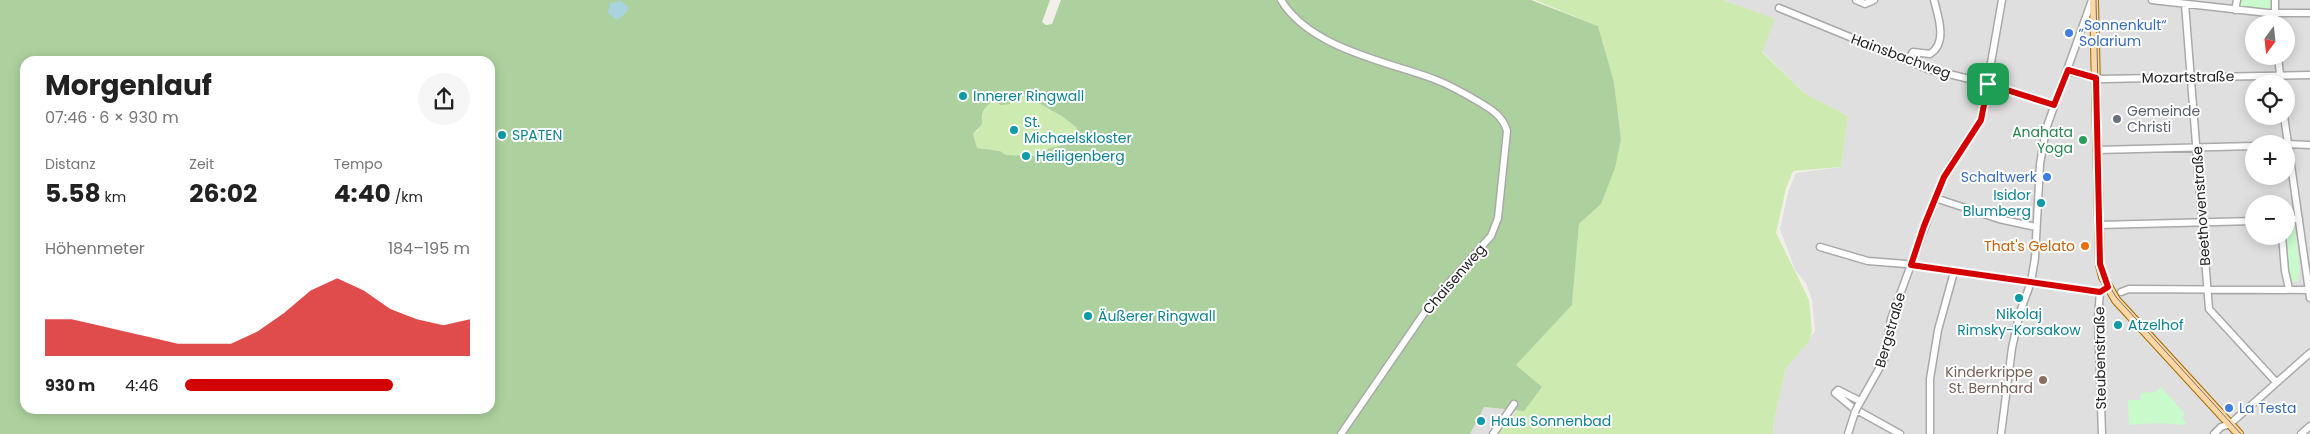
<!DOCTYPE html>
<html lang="de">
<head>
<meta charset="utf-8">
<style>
	:root { --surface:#fff; --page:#f6f6f6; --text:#222; --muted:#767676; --accent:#d40000 }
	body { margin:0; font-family:Poppins,sans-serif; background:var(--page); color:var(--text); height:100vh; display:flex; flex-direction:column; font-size:19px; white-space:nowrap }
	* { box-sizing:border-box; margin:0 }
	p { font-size:16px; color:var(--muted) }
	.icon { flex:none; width:28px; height:28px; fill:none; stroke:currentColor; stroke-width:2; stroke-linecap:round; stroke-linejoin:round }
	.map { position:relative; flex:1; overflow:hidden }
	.side { position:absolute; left:20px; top:56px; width:475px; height:358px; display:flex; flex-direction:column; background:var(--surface); border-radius:15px; box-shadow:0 2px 12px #0003 }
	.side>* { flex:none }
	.needle { width:32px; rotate:195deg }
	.buttons { position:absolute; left:2245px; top:15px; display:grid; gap:10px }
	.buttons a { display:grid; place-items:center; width:50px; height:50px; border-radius:50%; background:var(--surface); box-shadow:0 2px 12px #0003; font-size:25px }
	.pin { position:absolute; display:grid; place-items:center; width:42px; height:42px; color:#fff; margin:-21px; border-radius:10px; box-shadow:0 2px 8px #0006 }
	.round { display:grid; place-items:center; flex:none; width:52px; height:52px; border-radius:26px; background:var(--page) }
	.overview { display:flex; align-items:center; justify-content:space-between; height:85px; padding:0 25px }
	h1 { font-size:28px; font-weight:700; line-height:38px }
	.stats { display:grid; grid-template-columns:repeat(3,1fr); gap:8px; height:85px; padding:5px 25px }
	.stats div { display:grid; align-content:center }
	.stats b { font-size:25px; font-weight:700 }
	.stats small { font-size:14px; font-weight:400 }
	.stats p { font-size:14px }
	.chart { height:140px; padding:10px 25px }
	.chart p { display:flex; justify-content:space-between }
	.chart svg { width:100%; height:90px; margin-top:5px; fill:var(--accent); opacity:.7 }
	ul { padding:0 25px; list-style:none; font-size:16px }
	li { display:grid; grid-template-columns:80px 60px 1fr; align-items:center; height:38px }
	li i { height:12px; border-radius:6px; background:var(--accent) }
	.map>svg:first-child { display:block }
	.residential { fill:#e0dfdf; fill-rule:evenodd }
	.grass { fill:#cdebb0 }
	.forest { fill:#add19e; fill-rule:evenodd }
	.park { fill:#c8facc }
	.water { fill:#aad3df }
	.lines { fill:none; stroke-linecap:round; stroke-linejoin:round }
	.minor-casing { stroke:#a9a9a9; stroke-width:9 }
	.major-casing { stroke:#a06b00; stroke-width:10 }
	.minor { stroke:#fff; stroke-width:6 }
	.major { stroke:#fcd6a4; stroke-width:8 }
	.tram { stroke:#707070; stroke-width:1 }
	.minor-bridge-casing { stroke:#a9a9a9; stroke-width:9; stroke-linecap:butt }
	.minor-bridge { stroke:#fff; stroke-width:6 }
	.route-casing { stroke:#fff; stroke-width:10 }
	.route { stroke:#d40000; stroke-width:6 }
	.shop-dot { fill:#3f7fe0; stroke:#fff; stroke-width:2 }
	.culture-dot { fill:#0f9aa8; stroke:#fff; stroke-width:2 }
	.worship-dot { fill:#6b7280; stroke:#fff; stroke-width:2 }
	.leisure-dot { fill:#2e9e5b; stroke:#fff; stroke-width:2 }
	.food-dot { fill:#e8710a; stroke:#fff; stroke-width:2 }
	.education-dot { fill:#8d6e63; stroke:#fff; stroke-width:2 }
	.labels { text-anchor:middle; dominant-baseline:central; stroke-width:4; stroke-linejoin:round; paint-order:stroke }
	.shop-label { font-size:14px; fill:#366cbe; stroke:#fff; text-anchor:start }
	.street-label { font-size:14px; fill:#222; stroke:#fff }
	.culture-label { font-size:14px; fill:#0d838f; stroke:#fff; text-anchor:start }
	.worship-label { font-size:14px; fill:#5b616d; stroke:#fff; text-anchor:start }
	.leisure-label { font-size:14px; fill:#27864d; stroke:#fff; text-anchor:end }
	.food-label { font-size:14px; fill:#c56008; stroke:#fff; text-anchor:end }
	.education-label { font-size:14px; fill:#785e54; stroke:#fff; text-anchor:end }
</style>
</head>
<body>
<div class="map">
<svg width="2310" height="434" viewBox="0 0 2310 434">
	<rect width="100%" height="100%" fill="#f2efe9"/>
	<path class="residential" d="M1723,0H2310V434H1773L1774,420L1786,368L1815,331L1812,300L1806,283L1795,270L1780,229L1788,192L1796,173L1841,167L1848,116L1804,93L1762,51L1774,19ZM2254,24H2286V56H2254ZM2254,84H2286V116H2254ZM2254,144H2286V176H2254ZM2254,204H2286V236H2254Z
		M1484,407L1524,411L1499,434H1470Z"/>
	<path class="grass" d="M1535,0H1723L1775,19L1762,52L1804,93L1848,116L1841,167L1793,171L1786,188L1776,233L1809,300L1812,331L1809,341L1786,368L1774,420L1773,434H1498L1539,385L1515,366L1572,305L1579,224L1601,204L1621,139L1614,82L1598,26Z
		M1013,92L1018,97L1023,94L1063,117L1077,128L1076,142L1050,148L1042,160L1033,156L1006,155L1000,151L976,148L973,134L978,130L986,105L994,101L999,103Z"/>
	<path class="forest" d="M0,0H1050L1042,22L1046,25L1052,24L1061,0H1531L1598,26L1614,82L1621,139L1615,168L1601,204L1579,224L1572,305L1516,365L1542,387L1524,411L1484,407L1470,434H0ZM25,61H490V409H25ZM1013,92L1018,97L1023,94L1063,117L1077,128L1076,142L1050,148L1045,152L1042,159L1033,156L1006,155L1000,151L977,148L973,134L982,124C981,113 984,106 994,101L1001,105L1010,104L1012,98L1010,93Z"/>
	<path class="park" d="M2239,0H2273L2272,11L2238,8Z
		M2286,222H2293L2295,226L2300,274L2298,275L2299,281L2292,282L2284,255V236H2286Z
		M2161,387L2185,414L2182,418L2187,423L2185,425L2158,423L2129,425L2128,400H2140L2141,393L2155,392Z"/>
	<path class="water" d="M621,1L628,7L627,12L617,20L608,13L610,3Z"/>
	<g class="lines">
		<defs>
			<path id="minor" d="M1281,0C1310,48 1385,61 1434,79C1450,85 1464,93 1479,102C1491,109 1503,116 1507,131L1498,218L1491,236L1431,303L1341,434
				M1856,0L1865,4L1874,0
				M2152,0L2268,13H2310
				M2185,4L2209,309L2276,382
				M1779,8L1928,69L1982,82L2054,105
				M2235,10L2237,0
				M2275,24V0
				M2278,56L2281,84
				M1908,60L1913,52L1930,54C1948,43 1938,16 1934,0
				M2068,71L2102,79L2310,75
				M2284,116L2310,298
				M2286,144L2310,145
				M2097,150L2254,146
				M1935,198L1999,219L2036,227
				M2286,219H2299
				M2099,225L2254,221
				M2282,236L2285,271L2289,289
				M1820,247L1868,261L1906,264L2100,292
				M2121,292L2129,289L2310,290
				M1860,401L1838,390L1835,393L1853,408L1900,434
				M1858,406L1884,360L1891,319L1940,186L1952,163L1981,120L2002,0
				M1493,434L1514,404
				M1848,434L1855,412
				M1930,434V379L1938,330L1954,272
				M2001,434L2012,348L2020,312L2031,282L2035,258L2040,164L2046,129L2092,0
				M2102,434L2098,317L2100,292L2107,287
				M2214,434L2221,427L2230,424L2310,353
				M2301,434L2310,426"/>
			<path id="major" d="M2094,0L2100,265L2103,277L2116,300L2239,434"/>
		</defs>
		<use href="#minor" class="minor-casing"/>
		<use href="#major" class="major-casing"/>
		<use href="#minor" class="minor"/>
		<use href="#major" class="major"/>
		<path class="tram" d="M2096,0L2102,264L2106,280L2116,297L2241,434"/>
		<defs>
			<path id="minor-bridge" d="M1855,412L1858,406"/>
		</defs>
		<use href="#minor-bridge" class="minor-bridge-casing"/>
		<use href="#minor-bridge" class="minor-bridge"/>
	</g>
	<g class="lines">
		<defs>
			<path id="route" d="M2068,70L2096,78L2100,264L2108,287L2100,292L1911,265L1924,226L1944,177L1981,120L1988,84L2054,105Z"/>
		</defs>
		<use href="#route" class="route-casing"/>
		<use href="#route" class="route"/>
	</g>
	<g class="shop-dot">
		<circle cx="2069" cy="33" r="5"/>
		<circle cx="2047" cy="177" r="5"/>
		<circle cx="2229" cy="408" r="5"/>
	</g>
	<g class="culture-dot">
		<circle cx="963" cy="96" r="5"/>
		<circle cx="1014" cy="130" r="5"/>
		<circle cx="502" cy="135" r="5"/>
		<circle cx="1026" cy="156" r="5"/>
		<circle cx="2041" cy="203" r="5"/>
		<circle cx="2019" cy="298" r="5"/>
		<circle cx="1088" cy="316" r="5"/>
		<circle cx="2118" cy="325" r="5"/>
		<circle cx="1481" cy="421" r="5"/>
	</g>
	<circle class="worship-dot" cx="2117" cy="119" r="5"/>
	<circle class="leisure-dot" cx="2083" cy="140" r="5"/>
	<circle class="food-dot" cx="2085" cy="246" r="5"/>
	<circle class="education-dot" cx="2043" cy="380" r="5"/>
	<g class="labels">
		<g class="shop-label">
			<text x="2079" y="25">„Sonnenkult“<tspan x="2079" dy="16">Solarium</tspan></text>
			<text x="2037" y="177" text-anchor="end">Schaltwerk</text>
			<text x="2239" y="408">La Testa</text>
		</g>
		<g class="street-label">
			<text transform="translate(1901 56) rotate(20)">Hainsbachweg</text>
			<text transform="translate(2188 77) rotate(-1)">Mozartstraße</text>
			<text transform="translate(2201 206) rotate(-94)">Beethovenstraße</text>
			<text transform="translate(1454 279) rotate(-49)">Chaisenweg</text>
			<text transform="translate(1890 330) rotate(-74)">Bergstraße</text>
			<text transform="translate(2100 358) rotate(-91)">Steubenstraße</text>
		</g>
		<g class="culture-label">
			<text x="973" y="96">Innerer Ringwall</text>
			<text x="1024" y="122">St.<tspan x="1024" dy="16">Michaelskloster</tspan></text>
			<text x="512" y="135">SPATEN</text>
			<text x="1036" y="156">Heiligenberg</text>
			<text x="2031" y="195" text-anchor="end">Isidor<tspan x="2031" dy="16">Blumberg</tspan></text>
			<text x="2019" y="314" text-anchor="middle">Nikolaj<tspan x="2019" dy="16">Rimsky-Korsakow</tspan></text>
			<text x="1098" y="316">Äußerer Ringwall</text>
			<text x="2128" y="325">Atzelhof</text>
			<text x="1491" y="421">Haus Sonnenbad</text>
		</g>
		<g class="worship-label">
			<text x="2127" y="111">Gemeinde<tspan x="2127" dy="16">Christi</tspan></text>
		</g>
		<g class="leisure-label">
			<text x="2073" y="132">Anahata<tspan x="2073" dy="16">Yoga</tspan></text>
		</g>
		<g class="food-label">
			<text x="2075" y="246">That's Gelato</text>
		</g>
		<g class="education-label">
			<text x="2033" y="372">Kinderkrippe<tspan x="2033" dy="16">St. Bernhard</tspan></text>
		</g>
	</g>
</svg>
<div class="buttons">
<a><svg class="needle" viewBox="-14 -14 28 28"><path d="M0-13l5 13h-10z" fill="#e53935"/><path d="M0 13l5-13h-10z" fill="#767676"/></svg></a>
<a><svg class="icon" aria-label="locate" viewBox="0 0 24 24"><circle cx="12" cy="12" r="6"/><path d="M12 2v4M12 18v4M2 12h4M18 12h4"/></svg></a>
<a>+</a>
<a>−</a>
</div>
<div class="pin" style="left:1988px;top:84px;background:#1e9e55"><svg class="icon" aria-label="arrive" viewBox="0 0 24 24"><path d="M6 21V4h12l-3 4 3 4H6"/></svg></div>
<section class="side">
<div class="overview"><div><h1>Morgenlauf</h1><p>07:46 · 6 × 930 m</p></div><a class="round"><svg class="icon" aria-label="share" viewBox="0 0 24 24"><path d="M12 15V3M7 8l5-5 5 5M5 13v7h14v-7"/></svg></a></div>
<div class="stats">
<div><p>Distanz</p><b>5.58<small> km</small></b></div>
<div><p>Zeit</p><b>26:02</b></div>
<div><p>Tempo</p><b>4:40<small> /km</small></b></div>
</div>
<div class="chart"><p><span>Höhenmeter</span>184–195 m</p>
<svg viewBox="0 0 160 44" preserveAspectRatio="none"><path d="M0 44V26L10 26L20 29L30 32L40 35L50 38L60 38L70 38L80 32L90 23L100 12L110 6L120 12L130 21L140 26L150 29L160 26V44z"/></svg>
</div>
<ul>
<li><b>930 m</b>4:46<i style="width:73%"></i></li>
</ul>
</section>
</div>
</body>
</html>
